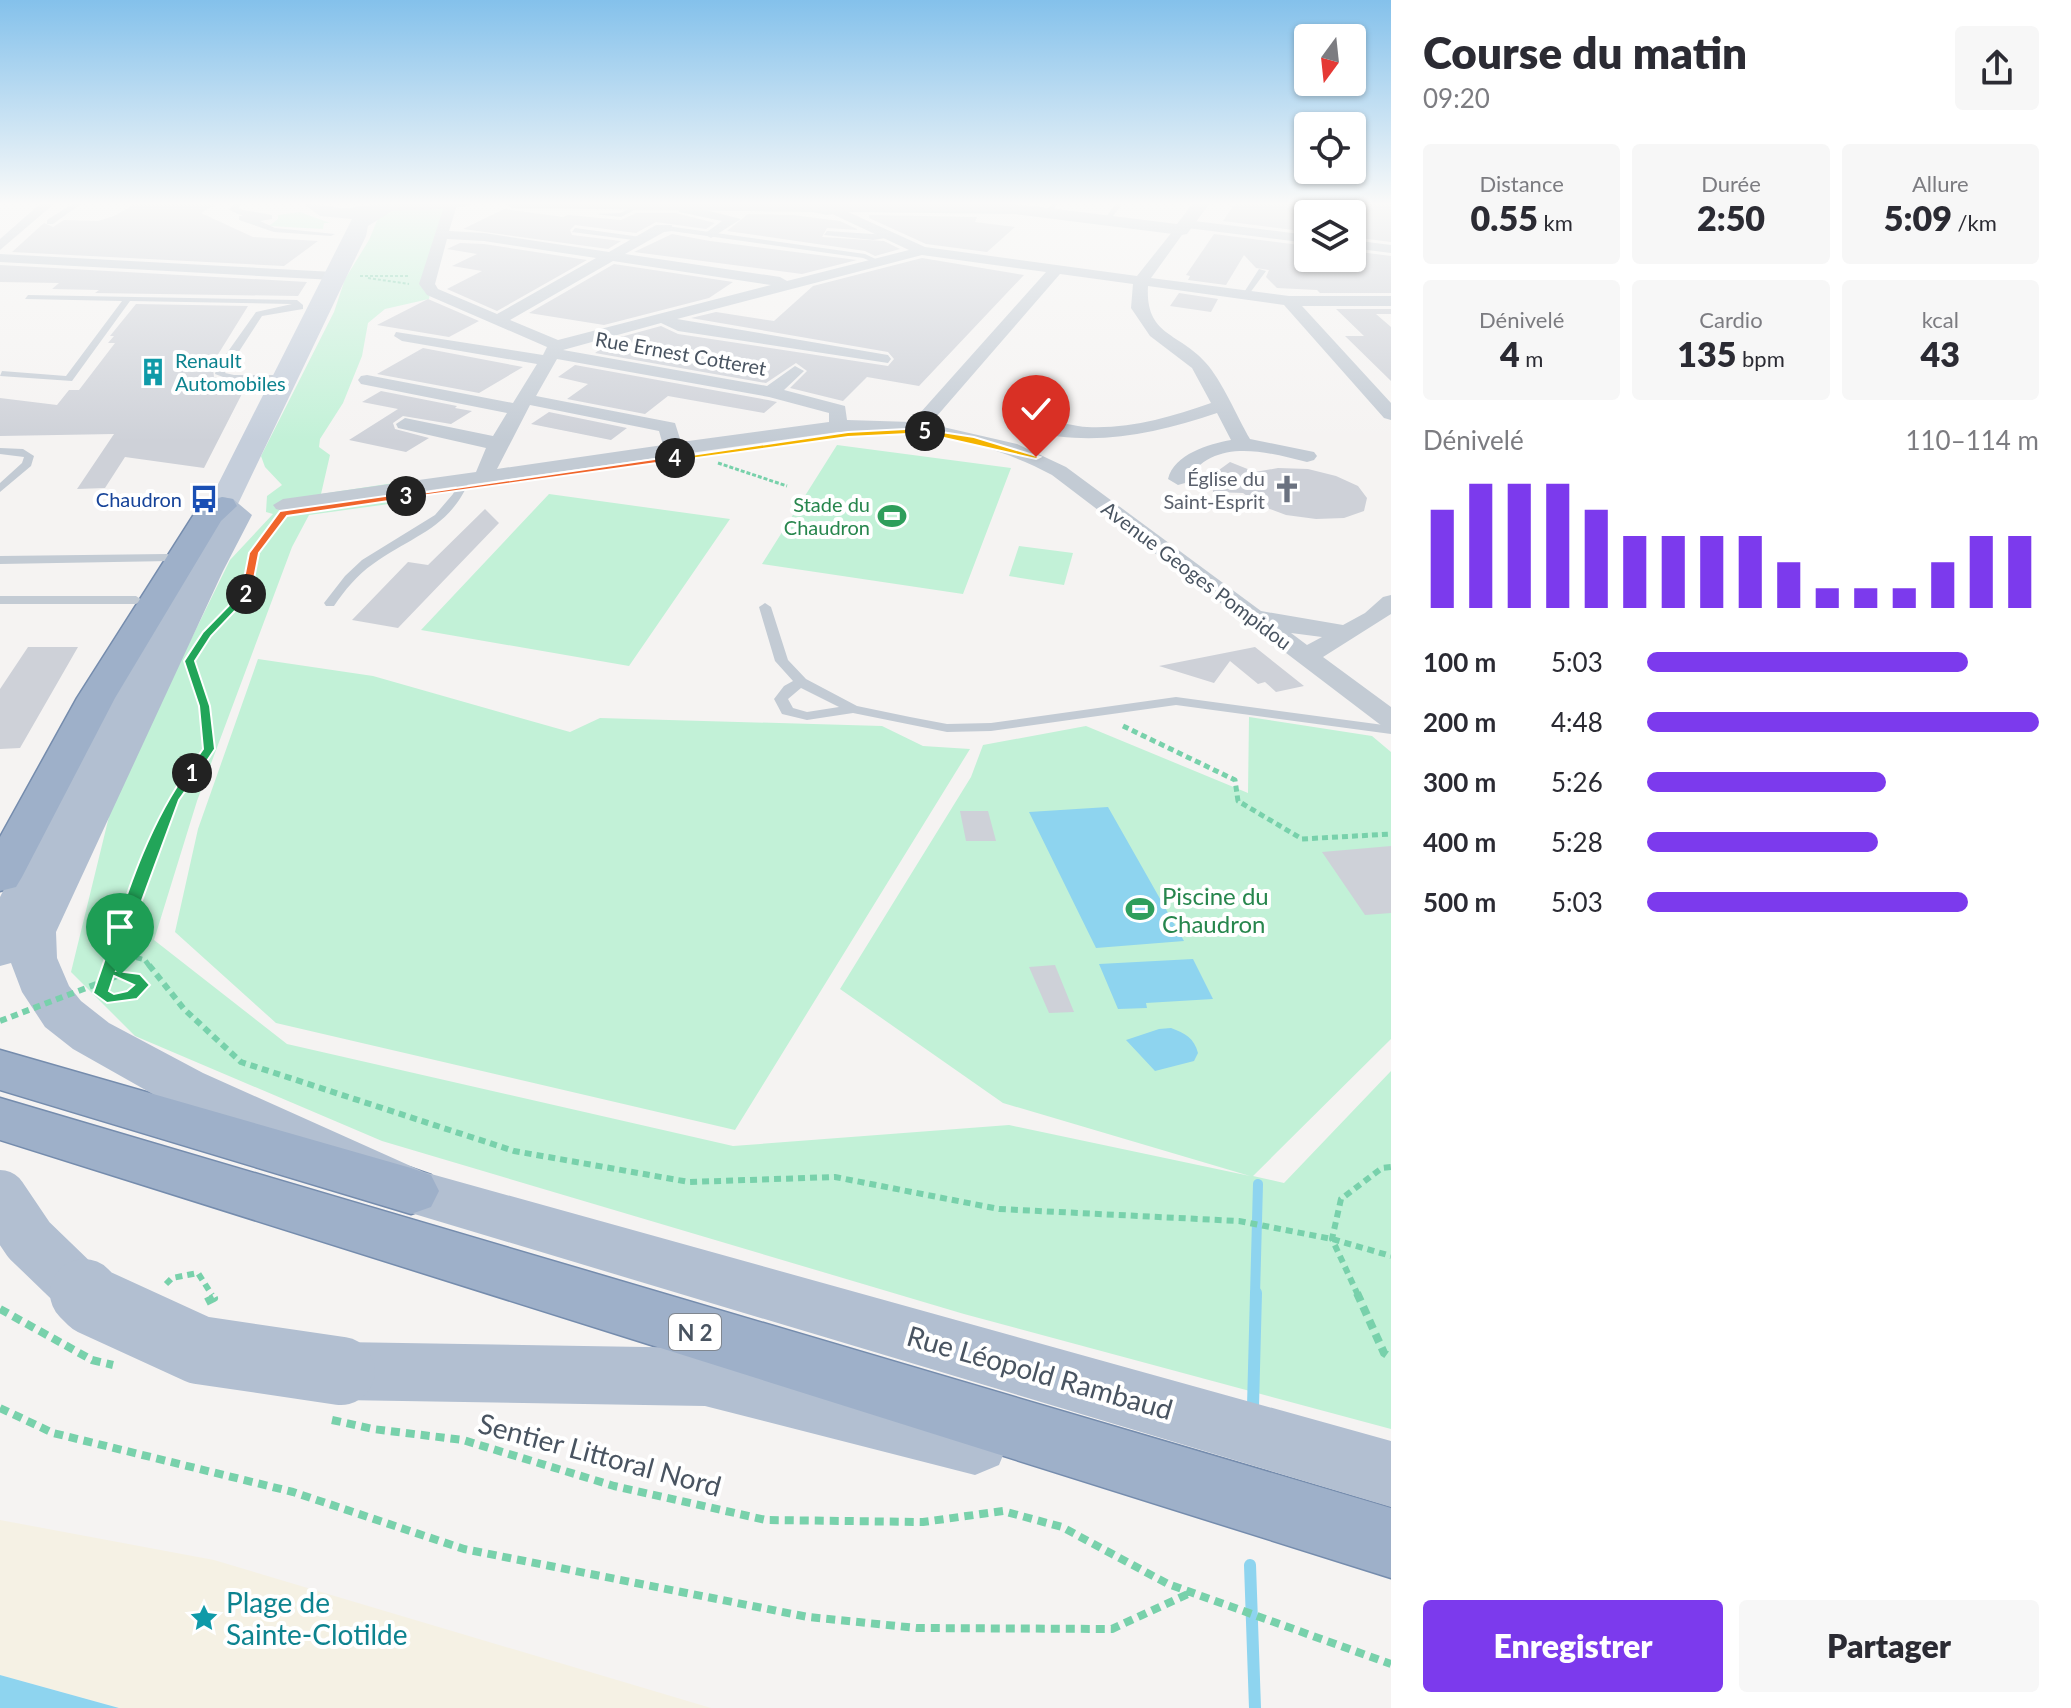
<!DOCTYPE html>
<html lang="fr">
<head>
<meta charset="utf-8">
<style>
	:root { --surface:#fff; --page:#f7f7f7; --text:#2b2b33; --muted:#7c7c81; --accent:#7c3aed }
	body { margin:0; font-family:Lato,sans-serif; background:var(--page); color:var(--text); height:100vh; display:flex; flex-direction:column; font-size:30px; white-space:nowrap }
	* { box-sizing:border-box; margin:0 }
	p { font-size:26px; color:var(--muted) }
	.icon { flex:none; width:44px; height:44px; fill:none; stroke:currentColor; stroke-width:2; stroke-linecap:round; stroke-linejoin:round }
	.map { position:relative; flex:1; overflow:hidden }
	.sheet { display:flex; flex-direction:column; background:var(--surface); width:680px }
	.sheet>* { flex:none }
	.needle { width:52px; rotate:195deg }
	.tools { position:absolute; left:1294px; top:24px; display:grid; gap:16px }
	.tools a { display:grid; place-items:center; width:72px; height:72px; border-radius:8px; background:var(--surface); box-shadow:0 2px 6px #0004; font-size:40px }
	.pin { position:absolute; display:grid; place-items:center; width:68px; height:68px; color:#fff; margin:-82px -34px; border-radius:50% 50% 50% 0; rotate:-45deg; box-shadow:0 0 8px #0007 }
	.pin .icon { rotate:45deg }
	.km { position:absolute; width:40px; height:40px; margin:-20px; border-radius:50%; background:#222; color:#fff; font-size:22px; line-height:40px; text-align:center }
	.round { display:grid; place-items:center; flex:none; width:84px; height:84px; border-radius:8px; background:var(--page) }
	.headline { display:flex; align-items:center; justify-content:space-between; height:136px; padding:0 32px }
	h1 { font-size:44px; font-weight:800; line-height:60px }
	.figures { display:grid; grid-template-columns:repeat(3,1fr); gap:12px; height:136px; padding:8px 32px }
	.figures div { display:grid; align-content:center; border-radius:8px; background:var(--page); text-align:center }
	.figures b { font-size:34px; font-weight:800 }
	.figures small { font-size:22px; font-weight:400 }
	.figures p { font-size:22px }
	.chart { height:224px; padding:16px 32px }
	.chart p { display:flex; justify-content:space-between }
	.chart svg { width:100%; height:144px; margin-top:8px; stroke:var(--accent); stroke-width:6 }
	.cta { display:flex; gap:16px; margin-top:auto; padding:16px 32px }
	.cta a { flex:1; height:92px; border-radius:8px; background:var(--accent); color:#fff; font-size:32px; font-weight:800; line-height:92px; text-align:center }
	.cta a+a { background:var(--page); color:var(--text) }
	ul { padding:0 32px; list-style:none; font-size:26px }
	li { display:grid; grid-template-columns:128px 96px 1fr; align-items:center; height:60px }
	li i { height:20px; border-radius:10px; background:var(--accent) }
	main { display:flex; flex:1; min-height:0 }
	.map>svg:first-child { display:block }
	.green { fill:#c2f1d7 }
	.sand { fill:#f5f1e4 }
	.water { fill:#8ed4ef }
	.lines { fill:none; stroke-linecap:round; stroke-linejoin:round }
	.stream-far1 { stroke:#8ed4ef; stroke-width:10 }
	.stream { stroke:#8ed4ef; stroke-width:12 }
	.building { fill:#ced1d8 }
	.trunk-casing { stroke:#758cad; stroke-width:3 }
	.path-far5 { stroke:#78d1ab; stroke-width:2; stroke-dasharray:3 2; stroke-linecap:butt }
	.path-far4 { stroke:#78d1ab; stroke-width:3; stroke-dasharray:4 2; stroke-linecap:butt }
	.path-far3 { stroke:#78d1ab; stroke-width:4; stroke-dasharray:5 3; stroke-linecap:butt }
	.path-far2 { stroke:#78d1ab; stroke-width:5; stroke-dasharray:6 4; stroke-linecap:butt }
	.path-far1 { stroke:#78d1ab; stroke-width:6; stroke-dasharray:7 5; stroke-linecap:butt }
	.path { stroke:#78d1ab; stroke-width:8; stroke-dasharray:9 6; stroke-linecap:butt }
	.service { fill:#c3cbd4; fill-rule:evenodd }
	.minor { fill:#c3cbd4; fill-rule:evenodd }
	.tertiary { fill:#c3cbd4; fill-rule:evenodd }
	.secondary { fill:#c5cedb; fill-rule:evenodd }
	.primary { fill:#b2bfd1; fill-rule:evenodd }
	.trunk { fill:#9eb0c9; fill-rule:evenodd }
	.path-bridge { stroke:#78d1ab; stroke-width:6; stroke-dasharray:7 5; stroke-linecap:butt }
	.primary-bridge-far1 { stroke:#b2bfd1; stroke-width:54 }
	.primary-bridge { stroke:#b2bfd1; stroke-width:68 }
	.split-1 { fill:#22a559; stroke:#fff; stroke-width:2; fill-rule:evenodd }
	.split-2 { fill:#22a559; stroke:#fff; stroke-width:2 }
	.split-3 { fill:#f0652b; stroke:#fff; stroke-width:2 }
	.split-4 { fill:#f0652b; stroke:#fff; stroke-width:2 }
	.split-5 { fill:#f5b400; stroke:#fff; stroke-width:2 }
	.split-6 { fill:#f5b400; stroke:#fff; stroke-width:2 }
	.labels { text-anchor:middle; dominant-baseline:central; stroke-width:8; stroke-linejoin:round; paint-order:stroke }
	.far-street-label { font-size:20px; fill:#495461; stroke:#fff }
	.far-culture-label { font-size:20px; fill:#0d838f; stroke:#fff; text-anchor:start }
	.far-worship-label { font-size:20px; fill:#5b616d; stroke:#fff; text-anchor:end }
	.far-transit-label { font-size:20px; fill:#164399; stroke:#fff; text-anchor:end }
	.far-leisure-label { font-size:20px; fill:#27864d; stroke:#fff; text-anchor:end }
	.shield { fill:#fff; stroke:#808790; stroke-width:2 }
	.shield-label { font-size:22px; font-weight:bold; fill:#495461 }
	.leisure-label { font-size:24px; fill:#27864d; stroke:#fff; text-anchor:start }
	.near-street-label { font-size:28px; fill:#495461; stroke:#fff }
	.near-culture-label { font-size:28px; fill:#0d838f; stroke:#fff; text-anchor:start }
</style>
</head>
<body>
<main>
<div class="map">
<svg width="1391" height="1708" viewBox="0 0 1391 1708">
	<rect width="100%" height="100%" fill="#f5f3f2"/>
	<path class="green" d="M408,206L444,207L429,299L385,309L368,323L362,356L343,403L320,439L319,447L330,455L321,494L407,481L418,500L309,515L292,547L197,801L154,940L287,1044L733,1146L1009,1125L1250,1176L1003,1103L840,989L971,777L983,745L1086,726L1248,793L1249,717L1372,736L1391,752V1039L1253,1176L1284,1183L1391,1071V1429L964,1314L382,1141L135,1036L71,972L114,796L230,560L273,514L266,512L267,496L282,485L265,467L261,456L334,312L345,279L369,240L379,216Z
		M300,212L330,223H324L323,229L269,226L278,219V215Z
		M837,445L1011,468L963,594L762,564Z
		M549,494L730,519L629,666L421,630Z
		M1019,546L1073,553L1064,585L1009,576Z
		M258,659L373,676L570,732L600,718L882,726L923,746L970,749L735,1130L276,1023L175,932L198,829Z"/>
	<path class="sand" d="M0,1520L214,1560L711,1708H119L0,1675Z"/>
	<path class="water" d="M1108,807L1184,941L1096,948L1029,812Z
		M1193,959L1213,999L1146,1003L1147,1008L1118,1009L1099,964Z
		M1171,1028C1185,1033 1194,1038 1198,1053L1194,1061L1155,1071L1126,1040L1159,1029Z
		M0,1675L119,1708H0Z"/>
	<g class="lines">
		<path class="stream-far1" d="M1255,1295L1258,1184"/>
		<path class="stream" d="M1253,1406L1256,1293
			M1250,1565L1255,1708"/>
	</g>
	<path class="building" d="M137,203H218L201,213L253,237L318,241L284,266L12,252L44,223L53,227L64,220L98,221L114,216Z
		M1235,203H1391V242L1352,237V214H1308V232L1223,221Z
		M504,209L563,217L568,215L621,220L636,213H676L715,223L706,229L656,222L636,233L575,225L570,230L572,235L621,241L608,249L463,229Z
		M748,214L793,215L840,221L859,230L827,228L822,237L884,241L900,249L875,256L865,251L727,231Z
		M869,215L977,217L975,222L1015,227L987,252L926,244L869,218Z
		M672,234L710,241L857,260L802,274L634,252Z
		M1214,234L1308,246V258H1352V251L1391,256V293H1320L1317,290L1277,288L1266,277L1269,270L1256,268L1244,255L1226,285L1188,280L1190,276L1186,275Z
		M460,243L484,244L587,260L497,311L447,289L482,271L452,266L477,254L447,249Z
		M922,258L1024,275L919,386L867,377L843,401L790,388L807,371L796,363L766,383L595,353L617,338L661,326L678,334L888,366L894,359L888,352L691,318L716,312L774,321L813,286Z
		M614,264L733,282L709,298L604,325L529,313Z
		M0,265L307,282L298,296L95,293L99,290L52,289L59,283L0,282Z
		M1179,293L1218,299L1211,312L1170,306Z
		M428,299L479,321L449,337L377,325Z
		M136,304L248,306L209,369H213L214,377L233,384H247L204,468L125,457L105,488L77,489L114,434L0,436V398L57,405L69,390H79L115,343H108L114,336H110Z
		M1336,309H1391V314H1376L1391,327V381L1345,336H1364Z
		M423,348L523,367L479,393L377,374Z
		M575,365L768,400L777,402L764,413L668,396L645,414L567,399L588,384L558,377Z
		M381,391L457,406L455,408L472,411L451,424L403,416L393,423L395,429L429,438L406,452L349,440L398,409L362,402Z
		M549,412L627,428L611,440L531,424Z
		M1230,462L1255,472L1278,468L1308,469L1336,476L1358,486L1367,498L1364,511L1344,518L1316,519L1286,515L1259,505L1243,493L1213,492L1212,475Z
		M485,509L499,523L398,628L352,620L408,562L428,565Z
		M28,647H78L20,748L0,749V689Z
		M1255,647L1304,686L1276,692L1265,682L1258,684L1230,661L1214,683L1159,666Z
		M960,811H988L996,841H966Z
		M1391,846V913L1365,915L1322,852Z
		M1055,965L1074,1012L1049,1013L1029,967Z"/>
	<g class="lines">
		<defs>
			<path id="trunk" d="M222,497L233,499L237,506L221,521L115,698L22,877L16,887L0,891V837L77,698L198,508Z
				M0,1050L411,1168L431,1175L439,1191L431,1207L411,1214L0,1090Z
				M0,1098L1391,1508V1578L0,1140Z"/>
		</defs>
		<use href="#trunk" class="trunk-casing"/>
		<path class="path-far5" d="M360,276H410
			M368,278L409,284"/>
		<path class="path-far4" d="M718,463L787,486"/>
		<path class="path-far3" d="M212,629L246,594L254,553L277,522
			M191,667L204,706"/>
		<path class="path-far2" d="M1123,726L1235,780L1238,801L1302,839L1391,834
			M117,952L145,960L150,967
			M111,967L173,800L209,749L203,704"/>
		<path class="path-far1" d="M112,965L101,993L112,1000L132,995L142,985L135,978L120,975
			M149,965L184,1009L241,1062L514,1151L689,1182L835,1177L999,1209L1239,1221L1332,1239L1391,1256
			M166,1284L172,1278L198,1273L212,1295
			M1358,1295L1332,1239L1341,1199L1382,1168L1391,1167"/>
		<path class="path" d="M1357,1293L1384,1353L1391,1358
			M206,1302L214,1298L211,1293
			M0,1309L92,1360L113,1365
			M0,1408L53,1433L293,1492L464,1549L808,1617L917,1628L1112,1629L1190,1593
			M332,1420L373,1429L463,1440L614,1486L766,1520L923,1522L1003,1511L1062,1527L1168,1584L1391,1664"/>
		<path class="service" d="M74,203H82L53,224H47V220Z
			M235,203H242L238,209L272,215V219L260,221L275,228L335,234L331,236L274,232L239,220V216H243L229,210Z
			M1052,203H1059L1048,215H1042Z
			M1116,203H1123L1113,216H1107Z
			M639,204L644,205L621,217L595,214L620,213Z
			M667,226L865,254L882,262L878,264L863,258L664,230Z
			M575,228L641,237L645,239L641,241L572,232Z
			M827,231L888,235L892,237L873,240L824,235Z
			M1259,269L1266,271L1247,297H1241Z
			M28,295L297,300L303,305V309L262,316L225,373L234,375H287L292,378L287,381H234L215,374L217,367L256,312L292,304L130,301L72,381L0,376L2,371L66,376L122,301L25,299Z
			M0,448L23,449L34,456L31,466L0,492V483L22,463L24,457L0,454Z
			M461,477L470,479C450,529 413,535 373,564C357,575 345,590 334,606H326L324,603L345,576L362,560L435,515L453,494Z
			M167,554L171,555V561L0,564V556Z
			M0,596H136L142,600L136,604H0Z
			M765,603L771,607L788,660L806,679L857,706L910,717L947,724L991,723L1176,697L1391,726V734L1176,705L991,731L947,732L853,713L807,720L782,714L774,699L784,686L793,681L775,661L759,607ZM801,688L839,707L807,712L793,708L788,699Z"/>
		<path class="minor" d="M41,203H55L0,250V239Z
			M445,203L457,205L449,231L484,233L609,252L656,225H672V231L664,232L625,254L780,277L787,281L909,250L830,213L828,210L835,206L925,247L1137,276L1176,227L1181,226V221L1186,220L1308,235V243L1187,228L1151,278L1289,296H1391V306H1302L1391,403V420L1384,418L1284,305L1148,286C1145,336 1178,332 1205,362C1222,380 1237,417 1250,439L1314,452L1317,456L1314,460L1307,462C1263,451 1212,437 1185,483L1178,485L1168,479C1174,454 1209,444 1231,440L1217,413C1155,434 1094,447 1029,431L1027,427C1038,415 1071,426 1087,427C1131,429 1171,417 1211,403L1192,368L1150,336L1131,308L1133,284L1060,274L930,424L1017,444L1066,467L1261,611L1343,625L1365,613L1383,597L1391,595V614L1323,657L1391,707V728L1382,726L1052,475C986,439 913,429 838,432L283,511L276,509L273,505L283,499L476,472L486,448L398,428L396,424L405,418L493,436L507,413L361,384L358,380L361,376L367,375L513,403L537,364L402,341L394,336L396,332L543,355L547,347L427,295L419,284ZM447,239L484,241L596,258L497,314L438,289L435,284ZM922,255L1046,272L912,422L847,420L845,406L784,390L804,371L795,366L767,386L563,350L661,323L678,331L888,363L891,359L888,355L882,354L677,319ZM613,261L771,285L558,340L510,320ZM557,359L769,397L829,413V422L681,442L675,423L536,396ZM530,405L659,431L663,445L497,469ZM1291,633L1322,637L1307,645Z
			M676,203H689L690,206L741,219L711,238L704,234L722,221L679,212Z
			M1352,240L1391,245V253L1352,248Z
			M0,254L334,272L341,276L334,280L0,262Z"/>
		<path class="tertiary" d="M385,203H474C466,210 407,210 391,211L385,210Z
			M504,203L1015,204L1177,224L1193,203H1210L1187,234L1181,235L1015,214L847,212L827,215L812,212L512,208Z"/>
		<path class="secondary" d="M302,203C317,203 331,208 346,208C364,207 380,203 398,203L400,206L368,226L366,236L237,506L233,513L222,515L211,513L207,506L352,219L320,216Z"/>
		<path class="primary" d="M222,497L233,499L252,515L223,571L56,932L57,958L69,986L81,1001L109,1023L203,1073L424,1172L1391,1441V1507L391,1207L165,1101L73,1049L45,1027L22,992L11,963L0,966V897L139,626L207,506L211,499Z
			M341,1342L705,1348L975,1411L999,1421L1008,1443L999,1465L975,1475L705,1406L341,1400L318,1392L309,1371L318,1350Z"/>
		<use href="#trunk" class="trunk"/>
		<path class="path-bridge" d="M0,1021L120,975"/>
		<path class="primary-bridge-far1" d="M0,1197L29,1240L86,1295"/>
		<path class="primary-bridge" d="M84,1293L92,1301L199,1350L341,1371"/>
	</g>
	<linearGradient id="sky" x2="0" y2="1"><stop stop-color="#84c1eb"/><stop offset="0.46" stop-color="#fafaf9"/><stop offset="1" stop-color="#fafaf9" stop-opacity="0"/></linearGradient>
	<rect width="1391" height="442" fill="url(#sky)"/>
	<path class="split-1" d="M188,770L198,773L179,800L116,971L140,974L150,985L137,999L107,1003L93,993C120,918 141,835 188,770ZM114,976L134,985L127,991L114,994L109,991Z"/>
	<path class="split-2" d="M242,592L251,594L211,636L195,661L210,706L215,749L197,776H188L186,773L203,749L199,706L184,661L203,632Z"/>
	<path class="split-3" d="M406,493L409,498L287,516L259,553L251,594L246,597L241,594L249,553L280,511Z"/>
	<path class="split-4" d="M675,456L678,460L406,498L401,496Z"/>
	<path class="split-5" d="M925,428L928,433L848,437L675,461L671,458L848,432Z"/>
	<path class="split-6" d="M922,429L974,437L1040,457L1036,459L922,433Z"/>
	<defs>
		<symbol id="building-bare" viewBox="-9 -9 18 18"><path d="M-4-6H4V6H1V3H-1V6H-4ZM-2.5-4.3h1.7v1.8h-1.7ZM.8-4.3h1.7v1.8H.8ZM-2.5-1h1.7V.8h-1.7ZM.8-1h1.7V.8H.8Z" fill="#0f9aa8" stroke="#fff" stroke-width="2.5" paint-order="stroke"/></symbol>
		<symbol id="church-bare" viewBox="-9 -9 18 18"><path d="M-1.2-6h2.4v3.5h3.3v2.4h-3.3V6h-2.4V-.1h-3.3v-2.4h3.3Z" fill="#6b7280" stroke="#fff" stroke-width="2.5" paint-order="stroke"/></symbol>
		<symbol id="bus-bare" viewBox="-9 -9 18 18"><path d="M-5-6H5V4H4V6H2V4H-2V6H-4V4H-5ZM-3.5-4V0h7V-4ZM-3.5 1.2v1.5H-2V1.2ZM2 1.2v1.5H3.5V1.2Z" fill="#1a4fb4" stroke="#fff" stroke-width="2.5" paint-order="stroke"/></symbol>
		<symbol id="stadium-bare" viewBox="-9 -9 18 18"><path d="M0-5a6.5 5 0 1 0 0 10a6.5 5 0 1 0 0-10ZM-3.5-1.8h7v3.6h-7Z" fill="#2e9e5b" stroke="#fff" stroke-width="2.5" paint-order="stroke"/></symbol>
		<symbol id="sight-bare" viewBox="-9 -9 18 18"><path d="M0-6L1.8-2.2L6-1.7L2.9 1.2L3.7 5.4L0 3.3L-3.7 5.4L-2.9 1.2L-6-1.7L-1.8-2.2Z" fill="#0f9aa8" stroke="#fff" stroke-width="2.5" paint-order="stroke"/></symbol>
	</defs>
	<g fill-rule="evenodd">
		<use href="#building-bare" x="133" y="352" width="40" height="40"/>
		<use href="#church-bare" x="1267" y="469" width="40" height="40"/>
		<use href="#bus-bare" x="184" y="479" width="40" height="40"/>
		<use href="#stadium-bare" x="872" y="496" width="40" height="40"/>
		<use href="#stadium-bare" x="1120" y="889" width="40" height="40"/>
		<use href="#sight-bare" x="184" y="1598" width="40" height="40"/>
	</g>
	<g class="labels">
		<g class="far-street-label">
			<text transform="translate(681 353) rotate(10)">Rue Ernest Cotteret</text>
			<text transform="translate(1197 575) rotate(37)">Avenue Geoges Pompidou</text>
		</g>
		<g class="far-culture-label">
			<text x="175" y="360">Renault<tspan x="175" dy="23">Automobiles</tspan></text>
		</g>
		<g class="far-worship-label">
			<text x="1265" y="478">Église du<tspan x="1265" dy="23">Saint-Esprit</tspan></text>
		</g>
		<g class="far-transit-label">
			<text x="182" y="499">Chaudron</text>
		</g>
		<g class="far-leisure-label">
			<text x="870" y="504">Stade du<tspan x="870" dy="23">Chaudron</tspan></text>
		</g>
		<rect class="shield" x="669" y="1314" width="52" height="36" rx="6"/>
		<g class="shield-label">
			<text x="695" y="1332">N 2</text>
		</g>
		<g class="leisure-label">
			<text x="1162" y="895">Piscine du<tspan x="1162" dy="28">Chaudron</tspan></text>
		</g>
		<g class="near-street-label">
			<text transform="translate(1040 1372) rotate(16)">Rue Léopold Rambaud</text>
			<text transform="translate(600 1454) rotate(15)">Sentier Littoral Nord</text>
		</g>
		<g class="near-culture-label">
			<text x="226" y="1602">Plage de<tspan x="226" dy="32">Sainte-Clotilde</tspan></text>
		</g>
	</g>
</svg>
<div class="tools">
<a><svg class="needle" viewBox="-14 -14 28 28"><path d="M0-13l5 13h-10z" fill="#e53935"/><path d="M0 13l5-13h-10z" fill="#7c7c81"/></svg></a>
<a><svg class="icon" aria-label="locate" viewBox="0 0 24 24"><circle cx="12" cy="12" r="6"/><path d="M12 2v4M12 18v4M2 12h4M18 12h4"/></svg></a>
<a><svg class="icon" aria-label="layers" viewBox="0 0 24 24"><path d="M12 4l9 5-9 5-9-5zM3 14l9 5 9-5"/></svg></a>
</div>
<div class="pin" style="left:120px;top:975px;background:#1e9e55"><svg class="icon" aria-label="arrive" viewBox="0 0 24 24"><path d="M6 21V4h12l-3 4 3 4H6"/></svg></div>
<div class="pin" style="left:1036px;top:457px;background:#d93025"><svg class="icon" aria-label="check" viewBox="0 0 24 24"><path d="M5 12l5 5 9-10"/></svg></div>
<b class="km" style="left:192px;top:773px">1</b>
<b class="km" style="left:246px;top:594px">2</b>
<b class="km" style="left:406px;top:496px">3</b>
<b class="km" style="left:675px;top:458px">4</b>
<b class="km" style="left:925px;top:431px">5</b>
</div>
<section class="sheet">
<div class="headline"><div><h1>Course du matin</h1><p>09:20</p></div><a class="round"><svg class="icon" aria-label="share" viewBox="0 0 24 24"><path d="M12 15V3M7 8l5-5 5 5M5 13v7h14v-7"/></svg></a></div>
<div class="figures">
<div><p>Distance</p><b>0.55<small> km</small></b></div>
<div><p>Durée</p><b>2:50</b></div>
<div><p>Allure</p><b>5:09<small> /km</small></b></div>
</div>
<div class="figures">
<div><p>Dénivelé</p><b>4<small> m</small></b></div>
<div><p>Cardio</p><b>135<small> bpm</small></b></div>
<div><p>kcal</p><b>43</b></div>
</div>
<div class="chart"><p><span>Dénivelé</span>110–114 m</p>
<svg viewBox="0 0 160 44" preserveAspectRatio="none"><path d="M5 44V14M15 44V6M25 44V6M35 44V6M45 44V14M55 44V22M65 44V22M75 44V22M85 44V22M95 44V30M105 44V38M115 44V38M125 44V38M135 44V30M145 44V22M155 44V22"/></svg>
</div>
<ul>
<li><b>100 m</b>5:03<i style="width:82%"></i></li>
<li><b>200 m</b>4:48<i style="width:100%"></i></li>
<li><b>300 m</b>5:26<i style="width:61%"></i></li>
<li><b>400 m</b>5:28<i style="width:59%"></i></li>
<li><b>500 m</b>5:03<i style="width:82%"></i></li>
</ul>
<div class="cta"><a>Enregistrer</a><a>Partager</a></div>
</section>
</main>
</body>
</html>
